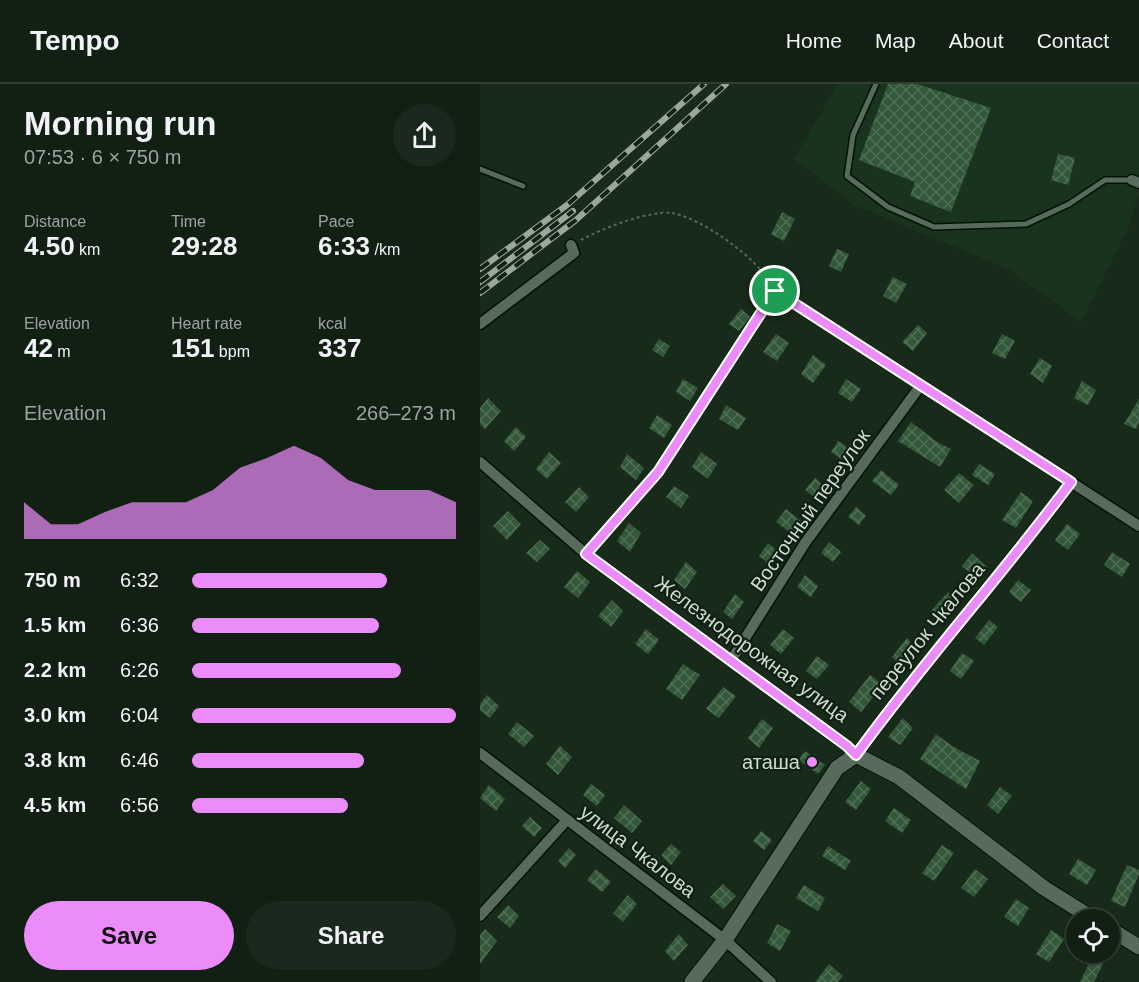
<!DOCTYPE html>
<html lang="en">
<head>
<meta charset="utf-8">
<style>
	:root { --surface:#122014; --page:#1b281d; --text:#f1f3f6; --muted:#9ca3a0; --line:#313e34; --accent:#ec8cfb }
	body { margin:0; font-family:Arial,sans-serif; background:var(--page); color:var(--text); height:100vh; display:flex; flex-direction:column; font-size:22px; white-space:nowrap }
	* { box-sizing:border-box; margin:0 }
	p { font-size:20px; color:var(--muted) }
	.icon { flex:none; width:33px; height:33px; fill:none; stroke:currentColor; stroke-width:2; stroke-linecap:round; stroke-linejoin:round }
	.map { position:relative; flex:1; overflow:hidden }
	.details { display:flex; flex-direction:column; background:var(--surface); width:480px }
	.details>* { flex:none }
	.controls { position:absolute; left:586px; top:825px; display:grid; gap:12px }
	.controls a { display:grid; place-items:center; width:54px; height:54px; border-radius:50%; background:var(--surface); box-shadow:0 3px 9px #0003,0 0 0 2px var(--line); font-size:30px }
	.pin { position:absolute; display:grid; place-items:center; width:51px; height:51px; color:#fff; margin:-26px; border:3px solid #fff; border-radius:50%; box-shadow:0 2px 6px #0007 }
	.round { display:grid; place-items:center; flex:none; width:63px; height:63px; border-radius:32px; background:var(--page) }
	.summary { display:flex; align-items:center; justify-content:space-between; height:102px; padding:0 24px }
	h1 { font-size:33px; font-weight:800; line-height:45px }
	.stats { display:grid; grid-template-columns:repeat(3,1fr); gap:9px; height:102px; padding:6px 24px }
	.stats div { display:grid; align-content:center }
	.stats b { font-size:26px; font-weight:800 }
	.stats small { font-size:16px; font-weight:400 }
	.stats p { font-size:16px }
	.chart { height:168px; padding:12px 24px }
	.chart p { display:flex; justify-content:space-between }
	.chart svg { width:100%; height:108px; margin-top:6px; fill:var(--accent); opacity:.7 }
	.cta { display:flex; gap:12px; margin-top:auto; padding:12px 24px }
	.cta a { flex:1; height:69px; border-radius:36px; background:var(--accent); color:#111; font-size:24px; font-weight:800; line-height:69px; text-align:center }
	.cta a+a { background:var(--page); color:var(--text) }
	ul { padding:0 24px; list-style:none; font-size:20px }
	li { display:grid; grid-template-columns:96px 72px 1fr; align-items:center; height:45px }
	li i { height:15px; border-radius:8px; background:var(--accent) }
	header { display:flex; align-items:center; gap:36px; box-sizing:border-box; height:84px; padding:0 30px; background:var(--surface); border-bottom:2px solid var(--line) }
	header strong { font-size:28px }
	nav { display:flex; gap:33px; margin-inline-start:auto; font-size:21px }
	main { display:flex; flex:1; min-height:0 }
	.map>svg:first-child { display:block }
	.built { fill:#19331e }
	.building { fill:url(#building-cross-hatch) }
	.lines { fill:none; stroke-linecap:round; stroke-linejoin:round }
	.lane-casing { stroke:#031306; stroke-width:8 }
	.street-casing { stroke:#031306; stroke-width:13 }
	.secondary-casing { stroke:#031306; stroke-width:17 }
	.path { stroke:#57685a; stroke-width:2; stroke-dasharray:3 3; stroke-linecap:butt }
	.lane { stroke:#566b59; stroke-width:5 }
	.street { stroke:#566b59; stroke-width:10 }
	.secondary { stroke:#566b59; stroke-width:15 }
	.rail-casing { stroke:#9aa89c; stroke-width:6 }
	.rail { stroke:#0e2112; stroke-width:4; stroke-dasharray:11; stroke-linecap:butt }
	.route-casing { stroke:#fff; stroke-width:12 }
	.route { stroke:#ec8cfb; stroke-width:8 }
	.poi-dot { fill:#ec8cfb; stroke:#0e2112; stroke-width:2 }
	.labels { text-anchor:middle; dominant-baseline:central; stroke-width:4.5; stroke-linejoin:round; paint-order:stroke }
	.street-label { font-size:20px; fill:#cfdbd1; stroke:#0e2112 }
	.poi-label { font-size:20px; fill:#cfdbd1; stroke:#0e2112; text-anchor:end }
</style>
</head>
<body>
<header>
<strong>Tempo</strong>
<nav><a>Home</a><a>Map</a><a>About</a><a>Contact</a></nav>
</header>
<main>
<section class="details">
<div class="summary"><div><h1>Morning run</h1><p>07:53 · 6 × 750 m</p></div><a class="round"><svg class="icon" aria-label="share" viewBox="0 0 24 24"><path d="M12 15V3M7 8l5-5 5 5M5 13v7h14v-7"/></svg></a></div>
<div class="stats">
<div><p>Distance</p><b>4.50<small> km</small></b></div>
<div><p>Time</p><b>29:28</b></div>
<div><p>Pace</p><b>6:33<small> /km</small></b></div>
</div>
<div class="stats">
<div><p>Elevation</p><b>42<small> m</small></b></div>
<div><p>Heart rate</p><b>151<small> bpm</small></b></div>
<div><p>kcal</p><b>337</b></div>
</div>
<div class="chart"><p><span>Elevation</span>266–273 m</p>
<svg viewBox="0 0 160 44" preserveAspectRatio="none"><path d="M0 44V29L10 38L20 38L30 33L40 29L50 29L60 29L70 24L80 15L90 11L100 6L110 11L120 20L130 24L140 24L150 24L160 29V44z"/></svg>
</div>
<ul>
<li><b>750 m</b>6:32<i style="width:74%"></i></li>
<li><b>1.5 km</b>6:36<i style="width:71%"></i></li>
<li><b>2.2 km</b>6:26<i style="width:79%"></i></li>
<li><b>3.0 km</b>6:04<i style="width:100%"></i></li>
<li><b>3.8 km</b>6:46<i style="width:65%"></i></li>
<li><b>4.5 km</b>6:56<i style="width:59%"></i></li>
</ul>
<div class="cta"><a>Save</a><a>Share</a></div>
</section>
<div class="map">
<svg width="659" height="898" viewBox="0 0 659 898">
	<defs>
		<pattern id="building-cross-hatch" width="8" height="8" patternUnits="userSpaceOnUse" patternTransform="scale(1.5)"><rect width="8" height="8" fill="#335739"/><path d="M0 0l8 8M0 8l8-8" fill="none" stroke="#506f55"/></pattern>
	</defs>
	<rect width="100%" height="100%" fill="#182b1b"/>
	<path class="built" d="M358,0H659V109L647,147L601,238L528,185L374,121L314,75Z"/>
	<path class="building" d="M408,0H437L511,24L471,128L430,112L435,98L379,76Z
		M578,70L595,74L588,101L571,96Z
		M302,128L315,135L304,157L291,150Z
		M357,165L369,170L361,188L349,182Z
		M413,193L427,200L416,219L403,212Z
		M261,225L270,233L259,247L249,240Z
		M438,241L447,249L433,267L422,258Z
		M296,250L309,259L297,277L283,268Z
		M522,250L535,257L525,275L512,269Z
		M179,255L190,262L183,273L172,266Z
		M333,271L346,281L333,299L321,290Z
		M560,274L572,282L563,299L550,290Z
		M203,295L218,304L210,317L196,308Z
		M366,295L381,305L372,318L358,309Z
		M602,297L616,306L608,321L594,314Z
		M8,314L21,327L5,345L0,340V324Z
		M659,315V339L656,345L644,340Z
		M246,321L266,334L258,346L239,335Z
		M177,331L192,341L184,354L169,344Z
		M431,338L457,358L471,365L460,383L418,357Z
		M36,343L46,353L34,367L24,357Z
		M358,357L372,366L364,377L351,368Z
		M69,368L81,379L67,395L56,385Z
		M221,368L237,380L228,395L212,383Z
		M147,370L164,384L156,396L140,383Z
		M499,380L515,390L508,401L492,391Z
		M401,386L419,401L411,411L392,397Z
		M479,389L494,401L479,419L464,406Z
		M335,394L346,404L337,415L325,406Z
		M194,402L209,412L201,424L186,413Z
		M99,403L109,413L96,428L85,418Z
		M541,408L553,417L536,444L522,436Z
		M376,423L386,432L379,441L368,433Z
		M306,425L322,438L312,450L296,438Z
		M28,427L41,440L27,456L13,442Z
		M149,439L161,449L150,468L137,457Z
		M587,440L600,450L588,466L575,456Z
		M60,456L70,465L57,478L46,469Z
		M349,458L361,468L353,478L341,469Z
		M288,459L301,470L292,482L279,472Z
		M632,468L650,480L642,493L624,481Z
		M492,469L507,483L497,495L482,482Z
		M206,478L217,488L205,505L194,496Z
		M97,487L110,498L98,514L84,503Z
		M325,491L338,502L331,513L317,503Z
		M538,496L551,506L541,518L529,508Z
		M468,508L478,517L460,537L450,528Z
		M255,510L264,518L252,535L243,528Z
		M132,516L143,527L131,543L118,532Z
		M509,536L518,543L504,561L495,554Z
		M166,545L179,556L168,570L155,560Z
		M303,545L314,554L301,570L290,561Z
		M427,554L438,566L424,584L412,573Z
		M482,569L494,577L481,595L470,587Z
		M337,572L349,581L337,595L326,587Z
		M203,580L220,591L202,616L186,605Z
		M390,591L403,601L381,628L369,618Z
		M243,603L256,612L239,634L226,625Z
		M7,611L19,622L10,634L0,626V620Z
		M423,634L433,644L420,661L408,653Z
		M282,635L293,644L279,664L268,654Z
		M37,638L54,652L44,663L28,650Z
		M456,650L472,662L500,677L486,705L440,675Z
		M80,662L92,673L78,691L66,680Z
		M325,667L345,681L338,690L318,676Z
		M381,697L391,705L376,726L365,718Z
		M111,700L125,711L117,722L103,711Z
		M9,701L25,715L16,727L0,714Z
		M520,703L532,712L518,730L507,721Z
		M144,721L162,737L152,749L134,734Z
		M414,724L431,736L422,749L405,737Z
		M50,733L62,744L54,753L42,742Z
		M281,747L292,756L284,766L273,757Z
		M191,760L201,768L191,781L181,771Z
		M462,761L474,769L454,797L442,789Z
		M348,762L371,777L365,786L342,772Z
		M89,764L96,771L85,784L78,777Z
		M598,775L616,786L607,801L589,790Z
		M647,781L659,786V790L645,823L631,817Z
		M116,785L131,798L122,808L107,796Z
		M495,785L508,795L494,813L481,804Z
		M243,800L256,812L243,825L230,813Z
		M324,801L345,814L338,827L316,814Z
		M148,811L157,820L143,838L133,829Z
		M536,815L549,824L538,842L524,833Z
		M28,821L39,832L30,844L17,833Z
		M297,840L311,847L300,867L287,859Z
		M5,845L17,857L0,880V851Z
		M571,846L584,855L569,878L556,870Z
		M199,850L208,861L194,877L185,867Z
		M612,873L624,878L614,898H600Z
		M349,880L363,892L358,898H335Z"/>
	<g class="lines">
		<defs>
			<path id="lane" d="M396,0L373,51L367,92L408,123L454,143L546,140L589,120L625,96H652
				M0,85L43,102"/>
			<path id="street" d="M652,96L659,99
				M0,240L94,169L91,161
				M0,378L106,470L367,662L376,671C444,577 522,491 591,398
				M106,470L178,388L295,207L659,442
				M252,575L325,459L441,301
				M0,669L245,856L291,898
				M0,832L87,736"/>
			<path id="secondary" d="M630,845L659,863
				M212,898L245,856L357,684L376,671L419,693L564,804L615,836"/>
		</defs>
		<use href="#lane" class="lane-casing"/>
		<use href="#street" class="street-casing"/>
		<use href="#secondary" class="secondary-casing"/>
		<path class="path" d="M101,156C120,145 170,126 192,129C221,134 274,172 289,197"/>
		<use href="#lane" class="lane"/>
		<use href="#street" class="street"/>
		<use href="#secondary" class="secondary"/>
		<defs>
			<path id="rail" d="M0,185L87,121L224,0
				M0,198L93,127
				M0,209L96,136L246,0"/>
		</defs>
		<use href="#rail" class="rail-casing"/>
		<use href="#rail" class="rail"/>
	</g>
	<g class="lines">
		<defs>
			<path id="route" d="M295,207L591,398C522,491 444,577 376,671L367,662L106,470L178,388Z"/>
		</defs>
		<use href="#route" class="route-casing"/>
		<use href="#route" class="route"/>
	</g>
	<circle class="poi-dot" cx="332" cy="678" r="6"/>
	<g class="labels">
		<g class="street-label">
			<text transform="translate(330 426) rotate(-55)">Восточный переулок</text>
			<text transform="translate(447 547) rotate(-51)">переулок Чкалова</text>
			<text transform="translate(272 565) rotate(36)">Железнодорожная улица</text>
			<text transform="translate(158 767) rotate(37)">улица Чкалова</text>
		</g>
		<g class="poi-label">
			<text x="320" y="678">аташа</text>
		</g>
	</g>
</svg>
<div class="controls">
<a><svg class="icon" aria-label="locate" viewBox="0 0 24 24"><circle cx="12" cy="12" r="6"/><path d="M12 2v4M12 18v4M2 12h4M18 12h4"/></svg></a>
</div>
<div class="pin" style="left:295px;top:207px;background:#1e9e55"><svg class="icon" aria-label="arrive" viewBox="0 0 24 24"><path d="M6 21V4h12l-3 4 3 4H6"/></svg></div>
</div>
</main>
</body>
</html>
